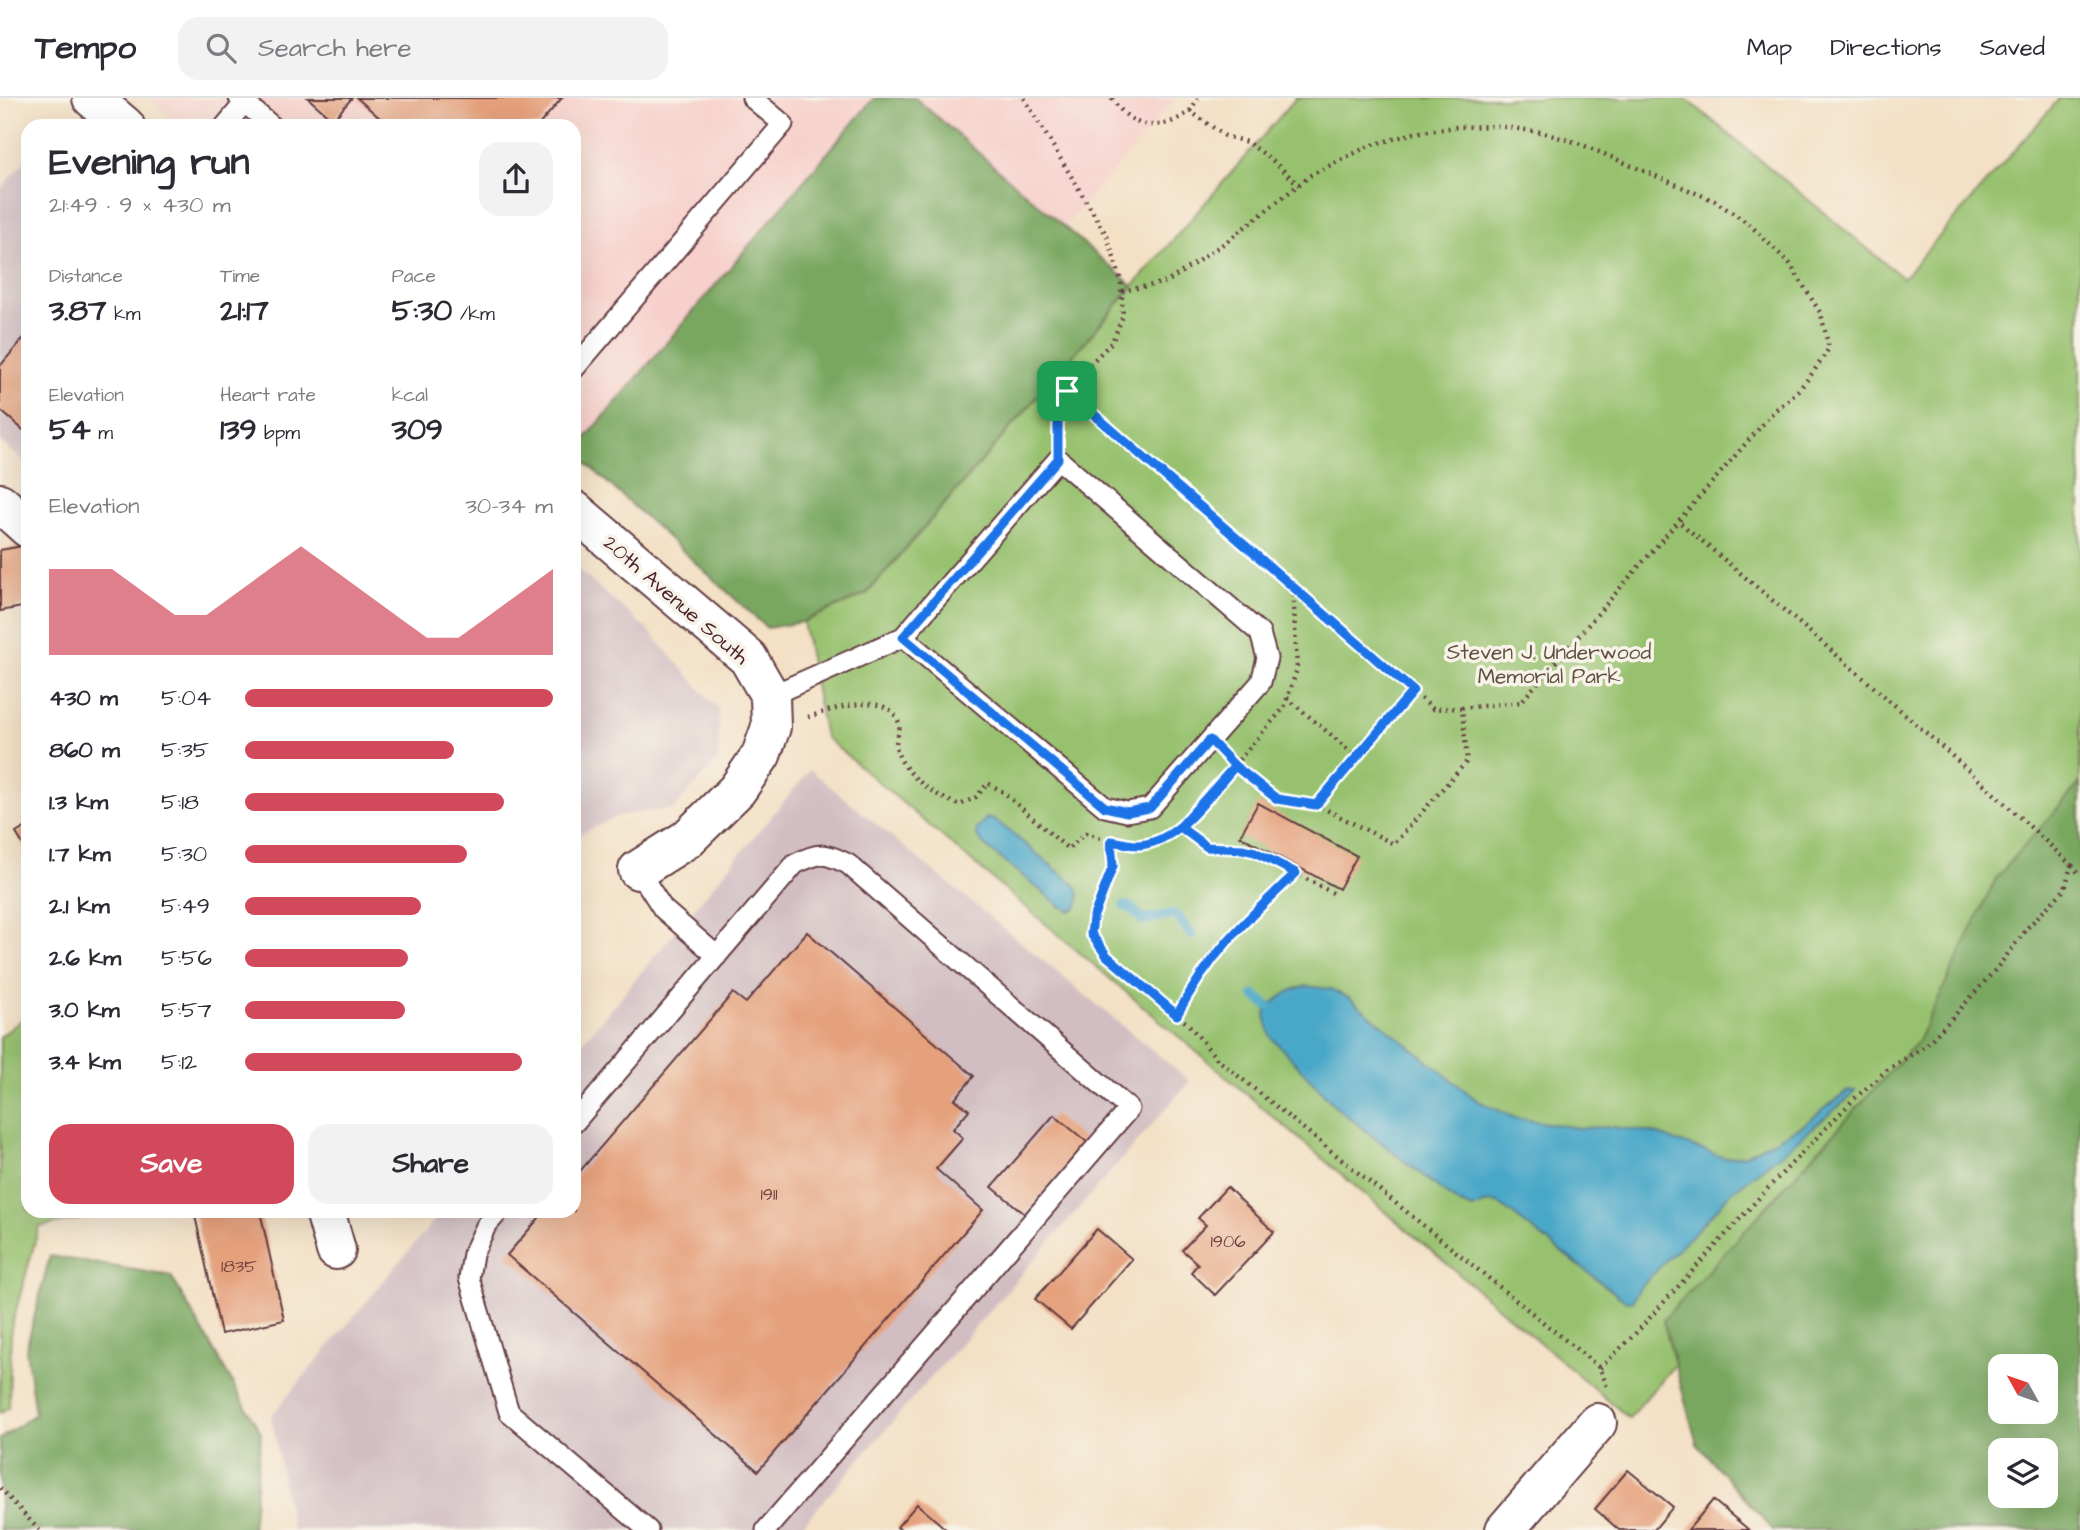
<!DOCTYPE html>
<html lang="en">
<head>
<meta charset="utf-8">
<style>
	:root { --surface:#fff; --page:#f2f2f3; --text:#2b2b33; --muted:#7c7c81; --line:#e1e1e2; --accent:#d1495b }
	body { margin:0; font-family:"Architects Daughter",sans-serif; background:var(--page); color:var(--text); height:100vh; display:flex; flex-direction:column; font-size:26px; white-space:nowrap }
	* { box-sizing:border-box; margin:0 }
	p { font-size:23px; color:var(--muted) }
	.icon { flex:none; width:38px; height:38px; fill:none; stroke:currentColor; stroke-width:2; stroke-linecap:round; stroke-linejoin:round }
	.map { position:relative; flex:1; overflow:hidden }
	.sheet { position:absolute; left:21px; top:21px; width:560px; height:1099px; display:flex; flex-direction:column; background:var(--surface); border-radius:21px; box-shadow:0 7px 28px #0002 }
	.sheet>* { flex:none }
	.needle { width:46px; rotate:310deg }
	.fabs { position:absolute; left:1988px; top:1256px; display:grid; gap:14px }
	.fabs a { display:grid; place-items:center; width:70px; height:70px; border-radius:14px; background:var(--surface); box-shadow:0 7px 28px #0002; font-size:35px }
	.pin { position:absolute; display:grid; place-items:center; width:60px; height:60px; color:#fff; margin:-30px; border-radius:14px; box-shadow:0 4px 10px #0006 }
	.round { display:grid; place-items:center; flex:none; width:74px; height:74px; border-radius:21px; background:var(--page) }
	.overview { display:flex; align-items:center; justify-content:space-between; height:119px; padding:0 28px }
	h1 { font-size:38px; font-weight:700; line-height:52px }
	.stats { display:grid; grid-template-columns:repeat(3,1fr); gap:10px; height:119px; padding:7px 28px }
	.stats div { display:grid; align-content:center }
	.stats b { font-size:30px; font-weight:700 }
	.stats small { font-size:19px; font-weight:400 }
	.stats p { font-size:19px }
	.chart { height:196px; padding:14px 28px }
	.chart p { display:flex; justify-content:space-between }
	.chart svg { width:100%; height:126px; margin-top:7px; fill:var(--accent); opacity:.7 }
	.button { display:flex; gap:14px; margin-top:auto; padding:14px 28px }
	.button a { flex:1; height:80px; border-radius:21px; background:var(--accent); color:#fff; font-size:28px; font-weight:700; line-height:80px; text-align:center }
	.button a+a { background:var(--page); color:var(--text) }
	ul { padding:0 28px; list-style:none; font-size:23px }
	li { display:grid; grid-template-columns:112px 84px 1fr; align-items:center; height:52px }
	li i { height:18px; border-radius:9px; background:var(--accent) }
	header { display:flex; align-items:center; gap:42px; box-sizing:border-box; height:98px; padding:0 35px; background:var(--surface); border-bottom:2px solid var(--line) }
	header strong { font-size:33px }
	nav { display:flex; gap:38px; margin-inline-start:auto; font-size:24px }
	.search { width:490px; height:63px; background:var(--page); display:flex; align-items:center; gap:18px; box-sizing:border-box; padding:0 24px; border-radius:21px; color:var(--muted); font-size:26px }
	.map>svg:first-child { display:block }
	.built { fill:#f7d0cb }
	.industrial { fill:#d2bec2 }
	.green { fill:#97c16e; stroke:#70704c; stroke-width:2 }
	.forest { fill:#79a761; stroke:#626346; stroke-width:2; fill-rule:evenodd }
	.water { fill:#49a7c8; stroke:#4a637a; stroke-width:2 }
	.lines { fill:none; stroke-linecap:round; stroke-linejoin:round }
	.stream { stroke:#49a7c8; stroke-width:10 }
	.building { fill:#e5a07c }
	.service-casing { stroke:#633c42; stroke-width:23 }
	.minor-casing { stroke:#633c42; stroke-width:42 }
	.tertiary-casing { stroke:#633c42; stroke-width:42 }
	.path { stroke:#633c42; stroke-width:4.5; stroke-dasharray:2 5; stroke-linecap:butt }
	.service { stroke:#fff; stroke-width:19 }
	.minor { stroke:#fff; stroke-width:38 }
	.tertiary { stroke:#fff; stroke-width:38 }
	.route-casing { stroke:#fff; stroke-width:14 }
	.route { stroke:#1a73e8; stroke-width:9 }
	.labels { text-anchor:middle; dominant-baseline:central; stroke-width:7; stroke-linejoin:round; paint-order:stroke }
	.number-label { font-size:18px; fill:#713f3f }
	.street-label { font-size:21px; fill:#4a1f2b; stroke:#f7f3e8 }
	.park-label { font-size:21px; fill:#61503f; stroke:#f7f3e8 }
</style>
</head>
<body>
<header>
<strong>Tempo</strong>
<div class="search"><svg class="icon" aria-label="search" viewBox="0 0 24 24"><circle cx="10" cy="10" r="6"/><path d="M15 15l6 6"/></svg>Search here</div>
<nav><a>Map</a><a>Directions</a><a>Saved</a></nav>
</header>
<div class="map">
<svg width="2080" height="1432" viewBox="0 0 2080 1432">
	<rect width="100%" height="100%" fill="#f7f3e8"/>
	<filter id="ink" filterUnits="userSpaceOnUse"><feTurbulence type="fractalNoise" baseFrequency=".0143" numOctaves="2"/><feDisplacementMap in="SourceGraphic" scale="14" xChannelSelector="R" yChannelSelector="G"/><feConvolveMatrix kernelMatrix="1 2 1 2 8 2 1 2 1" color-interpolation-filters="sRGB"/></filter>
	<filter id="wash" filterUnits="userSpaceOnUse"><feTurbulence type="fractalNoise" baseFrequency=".00686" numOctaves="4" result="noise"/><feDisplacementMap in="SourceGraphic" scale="28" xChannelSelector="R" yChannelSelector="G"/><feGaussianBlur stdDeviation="1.57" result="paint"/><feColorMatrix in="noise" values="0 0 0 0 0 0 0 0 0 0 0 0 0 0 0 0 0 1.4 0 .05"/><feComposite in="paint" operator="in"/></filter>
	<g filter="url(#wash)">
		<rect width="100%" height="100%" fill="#f3e0c5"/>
		<path class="built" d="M149,0H874L574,354V28H183Z
			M915,0H1176L1065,129Z"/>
		<path class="industrial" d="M28,59V367L0,343V92Z
			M574,468L648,532L719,612L718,661L674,711L620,717L574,739Z
			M810,672L1190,983L798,1432H292L271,1318L442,1113H574V955Z"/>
		<path class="green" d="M1296,0H1685L1903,180L2060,0H2080V794L1629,1320L825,639L803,524L867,496Z
			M28,917V1113H124L39,1129L11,1230L9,1309L0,1315V939Z"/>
		<path class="forest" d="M874,0H915L1133,188L866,496L802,524L767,530L574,354Z
			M2080,685V1432H1773L1697,1346L1663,1222L1918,943L1996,780ZM2000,1269H2046V1314H2000ZM2000,1353H2046V1398H2000Z
			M50,1158L171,1178L261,1335L252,1432H0V1341L35,1316L26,1251Z"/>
		<path class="water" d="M987,720L998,724L1076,788C1081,797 1080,801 1076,810L1070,813L1060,808L983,746L976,737L977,730Z
			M1305,888L1330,891L1349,900L1478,1003L1515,1020L1578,1030L1613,1029L1650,1034L1725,1060L1745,1057L1802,1028L1848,993L1855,992L1850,999L1776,1060L1730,1095L1717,1111L1640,1189L1632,1203L1624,1202L1498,1105L1489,1104L1473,1111L1458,1105L1337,1010L1271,939L1265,918L1268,908L1292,892Z"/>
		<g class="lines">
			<path class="stream" d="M1124,808L1130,809L1143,822L1173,816L1179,820L1191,837
				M1254,897L1268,908"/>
		</g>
		<g id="blocks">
			<path class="building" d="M308,0H352L333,22Z
				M357,0H562L538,28H389Z
				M28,235V336L0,312V268Z
				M28,447V508L0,513V452Z
				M1258,705L1357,758L1339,791L1240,738Z
				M28,728V755L16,735Z
				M807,834L974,978L955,1001L969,1012L953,1031L963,1040L936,1071L983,1112L758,1373L507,1157L545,1113H574V1080L733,895L746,905Z
				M1054,1017L1087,1044L1025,1116L992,1089Z
				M1227,1089L1274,1134L1215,1197L1191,1174L1198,1166L1182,1152L1206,1127L1198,1120Z
				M194,1113H260L284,1222L221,1236Z
				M1097,1131L1132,1161L1071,1231L1035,1201Z
				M1628,1372L1673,1409L1654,1432H1619L1595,1411Z
				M1713,1402L1749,1432H1688Z
				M917,1406L947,1432H901L897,1429Z"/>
		</g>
	</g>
	<g filter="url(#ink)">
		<use href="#blocks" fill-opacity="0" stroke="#633c42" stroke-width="2"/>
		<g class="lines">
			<defs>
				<path id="service" d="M239,0L272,28
					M225,28L245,4
					M574,271L783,26L752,0
					M770,598L903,539L1058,361L1260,535L1267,560L1261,584L1150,710L1127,714L1105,709L903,539
					M638,772L663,811L717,858
					M574,1025L795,766C820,754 823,754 848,766L1129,1011L766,1432
					M499,1113L486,1128L473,1156L469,1180L509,1314L648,1432"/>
				<path id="minor" d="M0,405L28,430
					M325,1113L336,1152
					M1505,1432L1597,1325"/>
				<path id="tertiary" d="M92,0L125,28
					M574,412L748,560L770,598L771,629L761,657L737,692L687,741L638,772"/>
			</defs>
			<use href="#service" class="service-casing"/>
			<use href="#minor" class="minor-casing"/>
			<use href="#tertiary" class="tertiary-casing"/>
			<path class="path" d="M1024,0L1107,138L1121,182L1123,218L1112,244L1073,283L1058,306V336
				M1112,0C1131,32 1162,35 1190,13L1225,38L1247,44L1271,61L1299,87
				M1190,13L1198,0
				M1122,193L1167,184L1226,144L1311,77L1369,48L1414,35L1457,29L1498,28L1540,34L1578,45L1715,103L1749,126L1790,166L1821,216L1829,250C1814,274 1799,296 1775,312L1521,604L1462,610L1467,663L1394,746L1319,708L1277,701L1227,660
				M1067,293L1433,611L1462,610
				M1287,600L1357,659
				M808,619C832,612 889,590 899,626C901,632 896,640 896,647C898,673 937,700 960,707L976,699L988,685L1003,694L1068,751L1086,735C1122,747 1147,752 1180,729L1284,610L1297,571L1293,489
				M1316,706L1413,594
				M1180,729L1207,749L1242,751L1255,754L1333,795
				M1111,743L1113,768L1093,820L1092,836L1107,858L1189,927L1216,960L1600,1270L1608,1292
				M2072,767L2080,777
				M1177,917C1210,856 1245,822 1296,775
				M1600,1270L1634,1237L1769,1089L1854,1001L1887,972L1925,948L1954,918L1997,870L2029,828L2065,791L2071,767C1944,647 1812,535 1678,423
				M0,1390L39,1432"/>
			<use href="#service" class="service"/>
			<use href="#minor" class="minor"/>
			<use href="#tertiary" class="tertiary"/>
		</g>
	</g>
	<g class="lines" filter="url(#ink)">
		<defs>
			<path id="route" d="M1067,293L1058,306V361L903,539L1105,709L1127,714L1150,710L1210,642L1235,668C1210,696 1179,745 1138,747C1129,747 1120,744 1111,743L1113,768L1093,820L1091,836L1107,858L1177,917C1209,856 1246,822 1296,775L1255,754L1242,751L1207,749L1180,729L1235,668L1277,701L1316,707L1413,593L1067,293"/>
		</defs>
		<use href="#route" class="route-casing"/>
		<use href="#route" class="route"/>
	</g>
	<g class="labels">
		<g class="number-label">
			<text x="769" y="1096">1911</text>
			<text x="1228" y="1143">1906</text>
			<text x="239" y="1168">1835</text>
		</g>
		<g class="street-label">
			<text transform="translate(676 502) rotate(41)">20th Avenue South</text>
		</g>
		<g class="park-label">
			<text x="1549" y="554">Steven J. Underwood<tspan x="1549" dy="24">Memorial Park</tspan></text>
		</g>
	</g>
</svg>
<div class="fabs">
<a><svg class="needle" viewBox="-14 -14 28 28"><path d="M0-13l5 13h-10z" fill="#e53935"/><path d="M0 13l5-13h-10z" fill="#7c7c81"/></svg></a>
<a><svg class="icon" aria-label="layers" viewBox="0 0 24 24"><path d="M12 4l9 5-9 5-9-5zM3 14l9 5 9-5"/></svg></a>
</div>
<div class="pin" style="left:1067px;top:293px;background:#1e9e55"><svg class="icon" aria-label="arrive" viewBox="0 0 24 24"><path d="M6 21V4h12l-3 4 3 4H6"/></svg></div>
<section class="sheet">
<div class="overview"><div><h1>Evening run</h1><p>21:49 · 9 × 430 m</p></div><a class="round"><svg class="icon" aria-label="share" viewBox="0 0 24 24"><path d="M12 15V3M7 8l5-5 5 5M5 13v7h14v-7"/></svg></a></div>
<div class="stats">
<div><p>Distance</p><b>3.87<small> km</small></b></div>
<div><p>Time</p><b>21:17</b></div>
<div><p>Pace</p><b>5:30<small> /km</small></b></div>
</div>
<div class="stats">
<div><p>Elevation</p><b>54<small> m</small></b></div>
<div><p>Heart rate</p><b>139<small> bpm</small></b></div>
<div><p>kcal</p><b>309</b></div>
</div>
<div class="chart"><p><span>Elevation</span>30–34 m</p>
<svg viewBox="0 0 160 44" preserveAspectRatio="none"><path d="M0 44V14L10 14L20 14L30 22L40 30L50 30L60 22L70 14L80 6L90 14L100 22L110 30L120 38L130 38L140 30L150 22L160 14V44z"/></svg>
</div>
<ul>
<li><b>430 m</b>5:04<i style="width:100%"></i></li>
<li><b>860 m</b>5:35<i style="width:68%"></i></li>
<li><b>1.3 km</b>5:18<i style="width:84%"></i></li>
<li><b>1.7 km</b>5:30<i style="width:72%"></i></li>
<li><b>2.1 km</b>5:49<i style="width:57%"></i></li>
<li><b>2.6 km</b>5:56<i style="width:53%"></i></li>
<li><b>3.0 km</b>5:57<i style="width:52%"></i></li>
<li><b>3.4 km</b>5:12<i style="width:90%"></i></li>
</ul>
<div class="button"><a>Save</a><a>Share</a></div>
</section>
</div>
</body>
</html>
